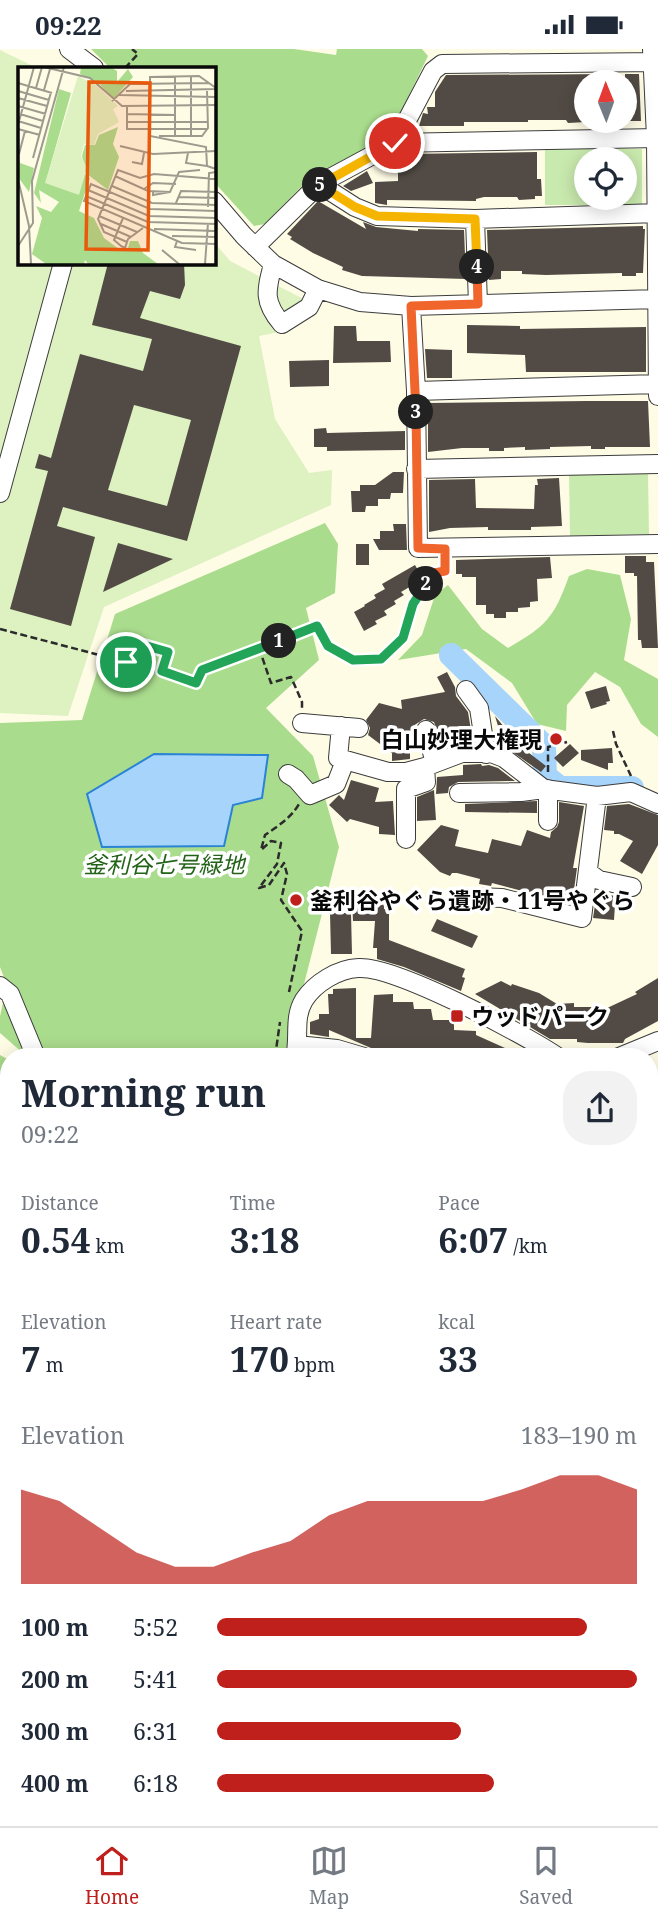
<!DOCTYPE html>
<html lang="en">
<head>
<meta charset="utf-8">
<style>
	:root { --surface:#fff; --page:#f2f2f3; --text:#1f2937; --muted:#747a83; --line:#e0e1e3; --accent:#bf201b }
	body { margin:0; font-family:"Noto Serif","Noto Sans JP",serif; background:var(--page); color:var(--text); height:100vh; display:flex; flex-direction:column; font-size:26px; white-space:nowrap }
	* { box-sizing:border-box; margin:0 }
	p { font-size:23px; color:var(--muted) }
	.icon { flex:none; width:38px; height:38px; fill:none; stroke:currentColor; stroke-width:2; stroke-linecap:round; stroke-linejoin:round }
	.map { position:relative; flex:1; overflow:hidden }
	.sheet { position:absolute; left:0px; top:999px; width:658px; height:779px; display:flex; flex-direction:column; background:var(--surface); border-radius:28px 28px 0 0; box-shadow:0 4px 18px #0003 }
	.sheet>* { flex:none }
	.needle { width:46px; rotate:359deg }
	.tools { position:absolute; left:574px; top:21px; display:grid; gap:14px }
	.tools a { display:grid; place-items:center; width:63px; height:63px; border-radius:50%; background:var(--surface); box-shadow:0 4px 18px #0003; font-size:35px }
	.pin { position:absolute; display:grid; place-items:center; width:60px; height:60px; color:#fff; margin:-30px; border:4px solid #fff; border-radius:50%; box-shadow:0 2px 7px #0007 }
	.km { position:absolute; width:35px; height:35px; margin:-18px; border-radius:50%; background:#222; color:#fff; font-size:19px; line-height:35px; text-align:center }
	.round { display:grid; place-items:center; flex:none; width:74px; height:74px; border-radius:28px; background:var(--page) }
	.head { display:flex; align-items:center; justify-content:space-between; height:119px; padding:0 21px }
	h1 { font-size:38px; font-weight:700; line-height:52px }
	.figures { display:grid; grid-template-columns:repeat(3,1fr); gap:10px; height:119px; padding:7px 21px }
	.figures div { display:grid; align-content:center }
	.figures b { font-size:35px; font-weight:700 }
	.figures small { font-size:19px; font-weight:400 }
	.figures p { font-size:19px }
	.chart { height:196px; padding:14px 21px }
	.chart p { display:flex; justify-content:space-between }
	.chart svg { width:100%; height:126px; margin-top:7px; fill:var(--accent); opacity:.7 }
	ul { padding:0 21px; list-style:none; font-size:23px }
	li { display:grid; grid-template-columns:112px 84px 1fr; align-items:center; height:52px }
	li i { height:18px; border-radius:9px; background:var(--accent) }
	.status { display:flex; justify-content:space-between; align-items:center; height:49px; padding:0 35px; background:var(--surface); direction:ltr }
	.status svg { height:19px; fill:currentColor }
	.dock { display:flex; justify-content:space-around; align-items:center; height:98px; border-top:2px solid var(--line); background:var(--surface); font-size:19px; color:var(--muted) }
	.dock a { display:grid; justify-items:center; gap:4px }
	.dock .selected { color:var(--accent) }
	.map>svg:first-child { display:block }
	.green { fill:#c9eaae; fill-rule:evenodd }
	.forest { fill:#aadc8d }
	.pitch { fill:#ddf1c1 }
	.water { fill:#a7d4fa; stroke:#2a83d4; stroke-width:2 }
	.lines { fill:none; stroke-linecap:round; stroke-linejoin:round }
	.river { stroke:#a7d4fa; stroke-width:24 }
	.building { fill:#524b45; fill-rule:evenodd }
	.minor-casing { stroke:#3c3c3c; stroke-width:20 }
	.path { stroke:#2b2b2b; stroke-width:2.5; stroke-dasharray:7 3.5; stroke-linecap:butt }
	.minor { stroke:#fff; stroke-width:18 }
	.split-1-casing { stroke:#fff; stroke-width:14 }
	.split-2-casing { stroke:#fff; stroke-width:14 }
	.split-3-casing { stroke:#fff; stroke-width:14 }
	.split-4-casing { stroke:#fff; stroke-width:14 }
	.split-5-casing { stroke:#fff; stroke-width:14 }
	.split-6-casing { stroke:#fff; stroke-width:14 }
	.split-1 { stroke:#22a559; stroke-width:9 }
	.split-2 { stroke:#22a559; stroke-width:9 }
	.split-3 { stroke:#f0652b; stroke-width:9 }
	.split-4 { stroke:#f0652b; stroke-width:9 }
	.split-5 { stroke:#f5b400; stroke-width:9 }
	.split-6 { stroke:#f5b400; stroke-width:9 }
	.poi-dot { fill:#bf201b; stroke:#fff; stroke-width:2.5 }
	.labels { text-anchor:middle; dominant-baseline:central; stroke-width:7; stroke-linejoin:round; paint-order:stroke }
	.poi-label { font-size:23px; font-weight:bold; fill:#090909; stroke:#fff; text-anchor:start }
	.park-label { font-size:23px; font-style:italic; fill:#226318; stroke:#fff }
	.inset-road { fill:none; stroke:#9d9b8e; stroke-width:2 }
	.view { fill:#e8590c; fill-opacity:0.15; stroke:#e8590c; stroke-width:3.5 }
	.inset-edge { fill:none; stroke:#090909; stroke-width:3.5 }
</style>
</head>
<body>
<div class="status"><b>09:22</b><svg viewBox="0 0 49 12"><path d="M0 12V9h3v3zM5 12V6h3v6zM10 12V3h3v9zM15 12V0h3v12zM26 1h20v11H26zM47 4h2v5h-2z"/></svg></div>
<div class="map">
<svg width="658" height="1777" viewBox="0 0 658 1777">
	<rect width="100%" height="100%" fill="#fffce6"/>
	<path class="green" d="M642,100V156H545V100ZM586,110H625V149H586Z
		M648,423L649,485L570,487L569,424Z"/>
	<path class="forest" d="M91,0H294L336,6L337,0H422L428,7L389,88L317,125L299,140L265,175L254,177L214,133V19H110Z
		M325,474L338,495L335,544L306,559L319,611L266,659L313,707L339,798L291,986L283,1008H31L25,1006L0,984V967L7,936L0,918V674L82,671L115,565Z
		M587,520L620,526L631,570L624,611L658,630V688L641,675L620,638L595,623L567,656L566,682L537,675L512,634L466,600L398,611L422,586L435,546L448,536L482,580L508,599C546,577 554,569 569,527Z
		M0,1006L9,1011V1123L0,1141Z
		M9,1441V1769H125L128,1771L131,1769H157L164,1777H0V1444Z
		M649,1595L658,1596V1692L649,1691Z
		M304,1769H352L355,1777L397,1769H609L608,1777H307Z"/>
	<path class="pitch" d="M0,1L37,19H19V214H214V193L230,212L319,258L289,281L259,287L275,370L309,424L332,421L331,456L104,558L68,667L0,664Z"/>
	<path class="water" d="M154,705L268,706L262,749L233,756L224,797L102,798L87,745Z"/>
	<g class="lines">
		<path class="river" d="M451,606L544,697L545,727L560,739H632"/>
	</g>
	<path class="building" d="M616,25L617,33H586V73L568,74L566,71H528V73H464V77H419L423,64L428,65L427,58H435V43L446,26Z
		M625,25H639L641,72H625Z
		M537,103V130H541L542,147H535V150L519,151L517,148H484L476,150V152L387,151V156L375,154V133L398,132V108L403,107V105Z
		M367,122L373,134L351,142L343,137Z
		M318,152L366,180L363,173L376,178L418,182V180L464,181L466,230L362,227L342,221L343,218L313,204L290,190L292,188L287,185Z
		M643,177V180H645L643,224H636V227H622V224L546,226L522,225V222H501V230L489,231L487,181Z
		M108,214H184L185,236L180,250L150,242L140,269L241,297L187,492L63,458L57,477L95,488L71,577L10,560L48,422L35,419L39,405L51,409L80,305L143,322L152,290L92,276ZM134,356L191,371L167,457L108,441Z
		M467,276L520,277V280L646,278V323H526L525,306L467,304Z
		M334,277H356L357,292H390L391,313L333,314Z
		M425,300L452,301V329H427Z
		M329,311V337L290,338L289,312Z
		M586,352H648L650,398H605V400H591V397L550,398V400L525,401V398L504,399V402H489V399H462L428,403V354Z
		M326,379L327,384L405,382V401L327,402V398H314V380Z
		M393,423H404L403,444H391L390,450H378V457H366L365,463H352L351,442H360V436H375Z
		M559,429L562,477L531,478V481H488V478L450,479L429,483V431L475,430L476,459L534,460L535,436H538L537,430Z
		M393,475H406L407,501H379L373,490H380V482H394Z
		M118,494L173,510L103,543Z
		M356,495H369V516H356Z
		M625,507H646V513H654L658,599H642L641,591H638L637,527H634V524H625Z
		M550,508L552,529L537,530L538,552L530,553V558L518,559V563H506V569H494V565H486V556H476V528H462V525H456V511Z
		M415,516L423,530L401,543L404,546L394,552L396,555L384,562L387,566L375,572L377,575L364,582L354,563L365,557L364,556L376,549L374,546L385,540L382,535Z
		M447,623L455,638L456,647L468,663L473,693H458L443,699L434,673L424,670L413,677L405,699H410V710L392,712V704L368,686L370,679L366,671L379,654L402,660L401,651L445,643L437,628Z
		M606,637L610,652L606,653L607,655L591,660L585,643Z
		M495,667L520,697L546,717L541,723L504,697Z
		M570,695L579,704L563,718L554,709Z
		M612,699L613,714H608V721L581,711V701Z
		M481,715L482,717L489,716L498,719L515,732L458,733L449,738L448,744L436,745L437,728L463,726V716Z
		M351,731L379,739L375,753L393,752L395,786L379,785V778L350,770L347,773L329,756L339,746L344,751Z
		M434,741L436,771L417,772V748Z
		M537,752V764L465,763V755Z
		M559,753L584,757L573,819H577L572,855L492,834L491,837L479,835L480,830L457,824H452L450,827L440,823L417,801L441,776L459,781L455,797L488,804L492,790L521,797L527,781L550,789L551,783L557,778L559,773Z
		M629,755L658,766V796L642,825L620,812L633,792L619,785H614V782L604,781L607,757Z
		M601,845L624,848V856L615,855L614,871L593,869L595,856L600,857L601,854L598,853L601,852Z
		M384,851V860H389V891L465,920L462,928L465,929L461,942L404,918L377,910V899H373L375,872H353L352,852Z
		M330,864H351L352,905H331Z
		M437,870L478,887L472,899L431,882Z
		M658,929V972L625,990L623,994H588L577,993V990H550L475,945L501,932L511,937L512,935L539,944L557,955L574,954V958H604L605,960L637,945L635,943Z
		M356,939V989H371L374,946L393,945V953H413L414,960H431L433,971H454V981L476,982V986L505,999L501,1008H392L329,981V988L310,985V973L319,970V965H329L328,945H333V940Z"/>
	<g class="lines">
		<defs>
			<path id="minor" d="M69,0L94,19
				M652,0L656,89L658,347
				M395,94L433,22L442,15L658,13
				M319,135L355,158L377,167L475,170L658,164
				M214,152L244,187L273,215L318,240L360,253L411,257L658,250
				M475,170L478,255
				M255,198L319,135L395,94L658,89
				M273,215C266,242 263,253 282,275L309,258L318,240
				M411,257L416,342L418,499L658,495
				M416,342L658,335
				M416,420L658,415
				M0,444L63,214
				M466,641L479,659L486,705
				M302,674L359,679
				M341,677L338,709L388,723H406L425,718L462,704H491L504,709L544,740L597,747L631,743L658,755
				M426,681L435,714
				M288,725L296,730L310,746L336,735L345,712
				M459,744L521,743L544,740
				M548,772V740
				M406,790V740L426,733L425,718
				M588,823L599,831L632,838
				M476,848L502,849L582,869L597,747
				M0,937L10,945L36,1008
				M297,996L337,1000L364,1008
				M295,1008C300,988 293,969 304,951C315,934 338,920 358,919C394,916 524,985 558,1008
				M619,1008L658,992
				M649,1081L658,1078
				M649,1153H658
				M0,1197L9,1175
				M0,1221L9,1224
				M649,1257L658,1261
				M0,1297L9,1300
				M649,1333L658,1336
				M649,1407L658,1410
				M649,1480L658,1482
				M650,1548L658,1501"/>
		</defs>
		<use href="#minor" class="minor-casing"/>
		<path class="path" d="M125,19L138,5L132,0
			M0,580L126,613L133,593L168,603L162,622L196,634L202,621L317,577L328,597L353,611L381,610L403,589L413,555L434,524L445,522V514
			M259,599L271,634L291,628L302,653V659
			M613,682L616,695L631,727
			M548,723V698L567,693
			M289,943L302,882L281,851L287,825L284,814L269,836L259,839L277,815L281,794L271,792L261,801L265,786C278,777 291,769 299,755
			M275,1008L280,973
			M0,1467H9
			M0,1538L9,1534
			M331,1769V1777
			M423,1769L427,1777"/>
		<use href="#minor" class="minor"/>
	</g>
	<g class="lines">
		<defs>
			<path id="split-1" d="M126,613L133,593L168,603L162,622L196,634L202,621L279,592"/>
			<path id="split-2" d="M279,592L317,577L328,597L353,611L381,610L403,589L413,555L426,535"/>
			<path id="split-3" d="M416,363L418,499L445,500V522L434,524L426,535"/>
			<path id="split-4" d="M416,363L411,257L478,255L477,218"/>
			<path id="split-5" d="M320,136L355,158L377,167L475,170L477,218"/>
			<path id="split-6" d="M320,136L395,94"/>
		</defs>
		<use href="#split-1" class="split-1-casing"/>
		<use href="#split-2" class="split-2-casing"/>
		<use href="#split-3" class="split-3-casing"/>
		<use href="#split-4" class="split-4-casing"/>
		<use href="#split-5" class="split-5-casing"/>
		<use href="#split-6" class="split-6-casing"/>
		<use href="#split-1" class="split-1"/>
		<use href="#split-2" class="split-2"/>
		<use href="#split-3" class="split-3"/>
		<use href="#split-4" class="split-4"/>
		<use href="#split-5" class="split-5"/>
		<use href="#split-6" class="split-6"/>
	</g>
	<g class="poi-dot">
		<circle cx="556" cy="690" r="7"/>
		<circle cx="296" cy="851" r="7"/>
		<rect x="450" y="960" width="14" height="14" rx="3.5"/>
	</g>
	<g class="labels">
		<g class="poi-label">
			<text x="542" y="690" text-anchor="end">白山妙理大権現</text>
			<text x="310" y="851">釜利谷やぐら遺跡・11号やぐら</text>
			<text x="471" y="967">ウッドパーク</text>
		</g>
		<g class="park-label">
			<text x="164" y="815">釜利谷七号緑地</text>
		</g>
	</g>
	<g transform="translate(18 18)">
		<rect width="198" height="198" fill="#fffce6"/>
		<path d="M63,0H92L99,4V15L110,2L115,10L95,32L80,15L62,7ZM41,22L53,26L28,114L66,107L72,111L61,144L76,151L86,171L101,182L110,181L112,174H120L125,186L140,197H70L67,193L66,197H28L14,187L24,151L18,139L33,145L41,135L21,123L23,136L16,126ZM100,60L95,77L101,90L90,123L69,107L64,89L67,78H77L81,68ZM0,89L2,96L16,101L11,125L0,110Z" fill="#aadc8d"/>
		<path d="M60,9L79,19L100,39L95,42L101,55L80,67L76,78L66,77L63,89L69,101L61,128L27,116Z" fill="#ddf1c1"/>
		<path class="inset-road" d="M26,0L72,11L104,39L198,38M157,9V69M173,9V69M0,16L34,26M18,21L24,0M198,21L181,9L132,10V69L188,80L189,99L198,102M26,23L32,2M0,24L31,33M108,24L198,22M101,28L198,30M0,31L29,39M94,34L112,17L191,16M0,39L28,47M109,39V62H189M2,47L25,54M109,47L157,48M0,54L23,61M109,55H189M0,58L16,0M0,62L22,68M141,69H184L190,61L189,24M102,79L135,87L198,84M170,86L168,96L189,99M1,87L7,64M15,91L33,25M114,95L124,97L126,86M97,109L130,124L152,125L161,105L182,103M0,112L11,159L13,197M94,119L134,136L198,138M126,122L135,116L158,117M70,123L131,149L198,151M135,124V128L152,125M68,129L130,155L198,157M160,130L198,131M158,136L163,124L198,125M190,140L191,106L198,105M198,144L132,142L73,117L66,134L164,176L198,177M81,149L119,165M105,151L96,173L103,179L107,181L110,172L125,161M83,157L113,170M136,162L198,164M154,169L198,170M159,174L157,180L178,183M109,175L86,165L80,152L100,103L122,111L136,107L198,112M0,179L15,156L14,114L46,0M144,183L161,197M187,197L190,156"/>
		<path class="view" d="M71,15L132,16L130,183L68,182Z"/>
		<rect width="198" height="198" class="inset-edge"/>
	</g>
</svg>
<div class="tools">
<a><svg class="needle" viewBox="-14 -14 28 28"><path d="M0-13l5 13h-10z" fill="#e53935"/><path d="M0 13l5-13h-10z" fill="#747a83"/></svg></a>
<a><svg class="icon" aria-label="locate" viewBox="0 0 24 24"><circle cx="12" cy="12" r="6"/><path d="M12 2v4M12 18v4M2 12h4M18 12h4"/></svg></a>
</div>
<div class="pin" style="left:126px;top:613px;background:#1e9e55"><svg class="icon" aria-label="arrive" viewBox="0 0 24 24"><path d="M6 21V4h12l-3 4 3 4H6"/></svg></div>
<div class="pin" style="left:395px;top:94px;background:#d93025"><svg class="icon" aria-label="check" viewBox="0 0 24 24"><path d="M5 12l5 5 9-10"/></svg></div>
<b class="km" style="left:279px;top:592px">1</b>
<b class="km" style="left:426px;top:535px">2</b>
<b class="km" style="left:416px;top:363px">3</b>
<b class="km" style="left:477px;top:218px">4</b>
<b class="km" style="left:320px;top:136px">5</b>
<section class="sheet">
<div class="head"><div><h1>Morning run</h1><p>09:22</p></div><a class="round"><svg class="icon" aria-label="share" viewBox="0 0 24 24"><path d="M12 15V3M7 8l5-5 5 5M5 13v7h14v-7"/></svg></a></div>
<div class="figures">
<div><p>Distance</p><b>0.54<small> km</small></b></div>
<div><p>Time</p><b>3:18</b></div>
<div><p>Pace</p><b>6:07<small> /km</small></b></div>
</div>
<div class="figures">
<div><p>Elevation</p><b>7<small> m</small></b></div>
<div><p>Heart rate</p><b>170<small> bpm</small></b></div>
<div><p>kcal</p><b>33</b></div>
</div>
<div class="chart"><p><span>Elevation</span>183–190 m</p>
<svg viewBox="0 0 160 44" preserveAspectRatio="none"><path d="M0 44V11L10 15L20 24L30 33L40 38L50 38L60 33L70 29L80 20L90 15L100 15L110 15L120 15L130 11L140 6L150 6L160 11V44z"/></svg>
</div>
<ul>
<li><b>100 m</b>5:52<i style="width:88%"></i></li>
<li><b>200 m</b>5:41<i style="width:100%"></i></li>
<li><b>300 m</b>6:31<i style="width:58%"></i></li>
<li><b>400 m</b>6:18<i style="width:66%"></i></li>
</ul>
</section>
</div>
<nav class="dock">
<a class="selected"><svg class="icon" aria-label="home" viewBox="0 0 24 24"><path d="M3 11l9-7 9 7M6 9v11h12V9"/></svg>Home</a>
<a><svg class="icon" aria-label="map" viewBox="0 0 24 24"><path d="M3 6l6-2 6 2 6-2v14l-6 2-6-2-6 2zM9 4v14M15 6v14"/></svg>Map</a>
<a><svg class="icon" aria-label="saved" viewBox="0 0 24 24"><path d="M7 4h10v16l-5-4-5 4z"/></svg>Saved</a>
</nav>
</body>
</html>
